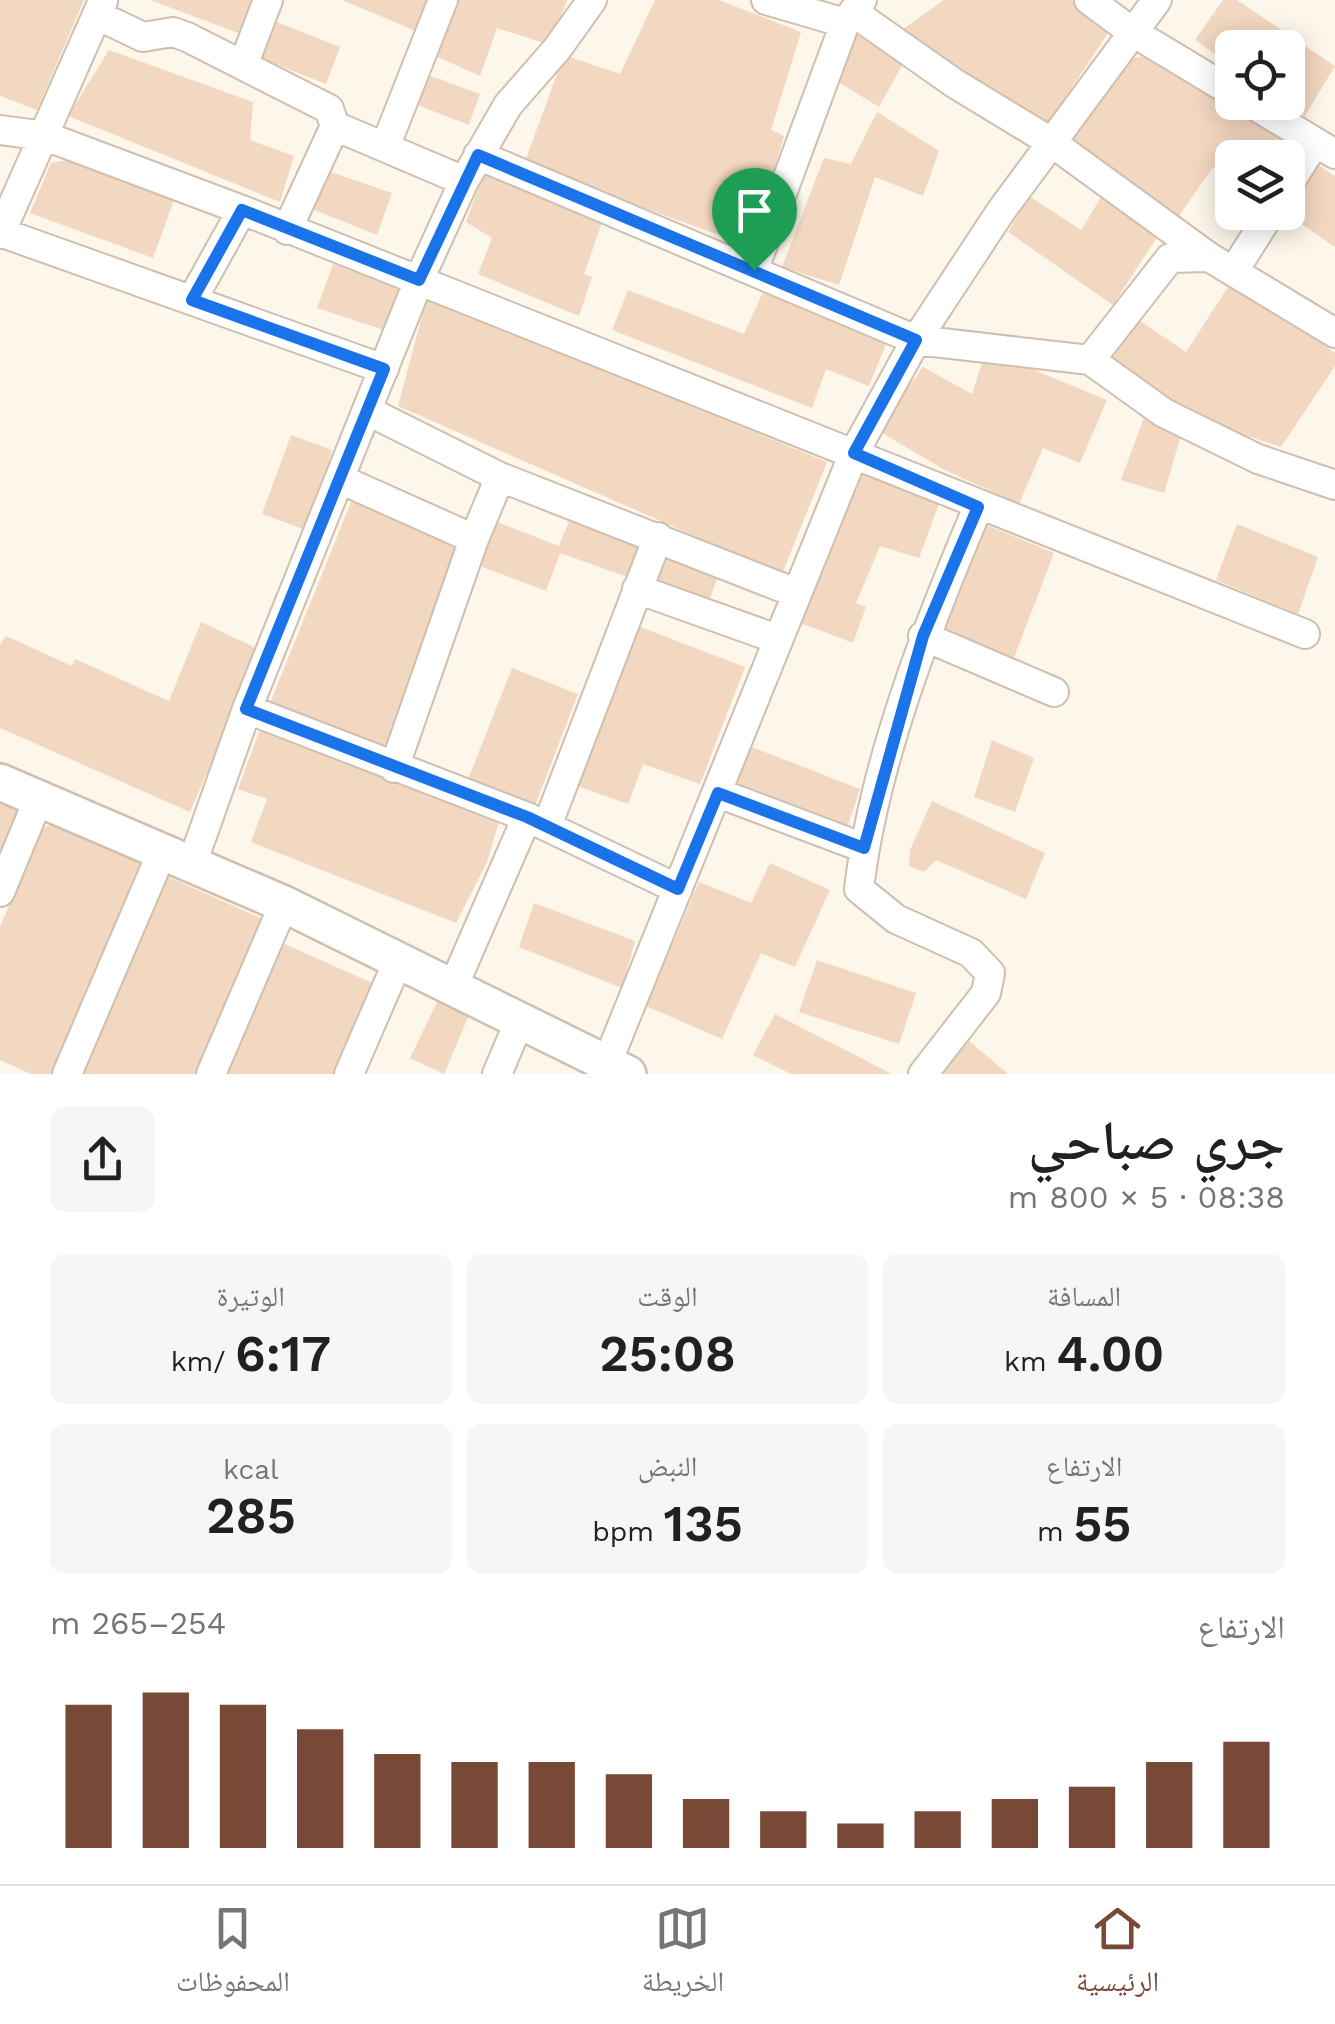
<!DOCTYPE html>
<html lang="ar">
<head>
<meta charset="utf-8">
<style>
	:root { --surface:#fff; --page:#f6f6f6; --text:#202124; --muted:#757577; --line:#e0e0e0; --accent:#794937 }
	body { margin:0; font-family:"Work Sans","Noto Naskh Arabic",sans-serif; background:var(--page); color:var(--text); direction:rtl; height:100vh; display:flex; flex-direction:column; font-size:38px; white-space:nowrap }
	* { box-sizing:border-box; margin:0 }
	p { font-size:32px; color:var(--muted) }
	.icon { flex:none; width:55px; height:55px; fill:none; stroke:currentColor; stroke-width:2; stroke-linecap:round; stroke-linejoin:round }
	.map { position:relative; height:1074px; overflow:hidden; direction:ltr }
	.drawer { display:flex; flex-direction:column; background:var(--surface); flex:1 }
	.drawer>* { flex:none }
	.controls { position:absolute; left:1215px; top:30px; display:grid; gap:20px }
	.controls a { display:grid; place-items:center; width:90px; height:90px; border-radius:15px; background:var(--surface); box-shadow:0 5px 25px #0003; font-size:50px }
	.pin { position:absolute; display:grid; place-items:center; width:85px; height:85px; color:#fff; margin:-102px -42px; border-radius:50% 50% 50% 0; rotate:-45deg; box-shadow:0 0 10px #0007 }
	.pin .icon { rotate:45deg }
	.round { display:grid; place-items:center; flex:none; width:105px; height:105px; border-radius:15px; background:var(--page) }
	.headline { display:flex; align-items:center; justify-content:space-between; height:170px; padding:0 50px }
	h1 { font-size:55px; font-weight:600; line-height:75px }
	.figures { display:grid; grid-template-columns:repeat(3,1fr); gap:15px; height:170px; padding:10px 50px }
	.figures div { display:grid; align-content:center; border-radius:15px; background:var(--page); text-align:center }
	.figures b { font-size:50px; font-weight:600 }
	.figures small { font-size:28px; font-weight:400 }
	.figures p { font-size:28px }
	.chart { height:280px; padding:20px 50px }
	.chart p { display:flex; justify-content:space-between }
	.chart svg { width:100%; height:180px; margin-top:10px; stroke:var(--accent); stroke-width:6 }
	.menu { display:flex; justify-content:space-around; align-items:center; height:140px; border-top:2px solid var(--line); background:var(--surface); font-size:28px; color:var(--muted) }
	.menu a { display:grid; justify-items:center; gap:5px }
	.menu .active { color:var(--accent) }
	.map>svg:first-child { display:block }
	.building { fill:#f2d7c1 }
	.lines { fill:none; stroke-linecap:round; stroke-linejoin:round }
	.minor-casing { stroke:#cfbfae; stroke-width:32 }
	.tertiary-casing { stroke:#cfbfae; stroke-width:40 }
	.minor { stroke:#fff; stroke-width:28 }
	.tertiary { stroke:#fff; stroke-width:35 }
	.route-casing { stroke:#fff; stroke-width:20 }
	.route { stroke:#1a73e8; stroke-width:12 }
</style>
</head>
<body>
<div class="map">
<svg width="1335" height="1074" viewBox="0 0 1335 1074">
	<rect width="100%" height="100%" fill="#fdf6ea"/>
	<path class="building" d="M0,0H84L37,110L0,96Z
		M150,0H253L241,34Z
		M342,0H428L416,31Z
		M450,0H567L550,45L497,28L480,76L429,53Z
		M655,0H719L801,32L771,130L784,136L767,194L752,189L735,241L524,164L564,55L620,74Z
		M944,0H1071L1112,27L1043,131L896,34Z
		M1223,0H1237L1335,66L1305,116L1288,104V48H1232V66L1195,40Z
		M274,21L340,47L326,84L260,58Z
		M858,33L905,60L879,107L830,77Z
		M109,50L253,102L250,140L294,156L280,202L68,116Z
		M1149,55L1280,138L1268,158H1232V179L1213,167L1177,219L1068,146L1124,60Z
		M428,75L480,94L469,125L417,105Z
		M877,112L939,151L923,196L875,177L839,285L782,267L824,158L851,164Z
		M68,160L174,200L153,258L30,213L51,163Z
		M1314,162L1335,176V247L1288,215V203Z
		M486,166L605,214L584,274L592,277L579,316L478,274L492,238L466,222Z
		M325,170L392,193L377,235L312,209Z
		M1103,194L1161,231L1113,305L1008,232L1029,196L1081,230Z
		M333,264L400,289L387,331L317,308Z
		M768,281L889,337L869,386L826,369L812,408L612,330L628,290L744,334Z
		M1232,281L1335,353V366L1281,447L1199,420L1104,356L1131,315L1186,352Z
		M427,297L827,462L782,574L398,406Z
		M986,350L1107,400L1080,463L1043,448L1019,504L945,470L877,430L923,367L972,394Z
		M1145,415L1182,432L1164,493L1121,480Z
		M291,435L332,450L309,531L262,514Z
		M856,470L940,501L919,558L880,546L856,603L866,607L853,643L798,622Z
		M355,492L468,538L386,756L269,706Z
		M573,511L647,540L633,579L560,553L546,591L475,564L492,520L559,546Z
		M977,521L1054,553L1012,663L935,632Z
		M1237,524L1318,557L1298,614L1216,580Z
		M660,545L720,571L706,609L644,586Z
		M201,622L260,650L190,812L0,728V645L6,636L72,666L75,659L169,701Z
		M630,623L745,667L700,784L643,764L628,804L566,782Z
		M512,668L578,694L534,808L467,782Z
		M262,724L500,818L487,862L456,923L251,842L267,799L238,789Z
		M992,740L1034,758L1015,812L974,797Z
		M752,747L860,789L847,828L732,787Z
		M0,797L16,804L19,811L0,856Z
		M932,801L1045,853L1026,899L936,860L924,872L909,866L910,850Z
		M57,822L147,865L57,1074H31L0,1060V927L41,829Z
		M770,863L830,890L795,967L761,953L722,1039L646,1006L699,882L751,903Z
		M164,875L267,921L200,1074H78Z
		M534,903L635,941L622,988L519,947Z
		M280,942L379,986L340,1074H222Z
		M817,960L916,993L899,1044L799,1012Z
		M438,1000L469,1015L444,1074L410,1058Z
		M775,1014L892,1074H791L753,1055Z
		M969,1041L1008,1074H938Z"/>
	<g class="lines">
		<defs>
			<path id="minor" d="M766,0L845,23
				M1089,0L1131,31L1232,92
				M853,12L954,83L1051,142L1209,257L1335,333
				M97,15L143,37L173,32L187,37L329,109L335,126L287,230
				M244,63L268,0
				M1249,102L1335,154
				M335,126L464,181
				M0,130L45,136L242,210L1305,634
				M385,147L443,0
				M478,155L916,340L1090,360L1164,413L1258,459L1335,485
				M1288,185L1315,142
				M0,232L384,369
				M0,234L103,1
				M754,269L845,23L862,0
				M1235,269L1271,212
				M192,300L242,210
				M1090,360L1170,258L1209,257
				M368,411L500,477L796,593
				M340,479L474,539
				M637,589L777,639
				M923,636L1054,692
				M247,709L527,817L678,889
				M394,768L474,539L500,477
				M718,793L864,848
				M547,826L658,537
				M193,861L247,709L419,280L464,181L508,105L557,49L592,0
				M0,892L39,798
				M453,987L527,817
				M607,1063L854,453L916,340L1001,211L1157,0
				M67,1074L163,850
				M211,1074L284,904
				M349,1074L398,961
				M497,1074L520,1020
				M923,1074L986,993L990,973L971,953L896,919L859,889C874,761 928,625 978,507"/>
			<path id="tertiary" d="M0,782L284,904L628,1074"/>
		</defs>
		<use href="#minor" class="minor-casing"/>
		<use href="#tertiary" class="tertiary-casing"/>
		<use href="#minor" class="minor"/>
		<use href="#tertiary" class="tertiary"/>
	</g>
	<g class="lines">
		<defs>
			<path id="route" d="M478,155L916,340L854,453L978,507L923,636L864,848L718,793L678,889L527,817L246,709L384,369L192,300L242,210L419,280Z"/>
		</defs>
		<use href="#route" class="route-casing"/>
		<use href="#route" class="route"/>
	</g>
</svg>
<div class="controls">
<a><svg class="icon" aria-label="locate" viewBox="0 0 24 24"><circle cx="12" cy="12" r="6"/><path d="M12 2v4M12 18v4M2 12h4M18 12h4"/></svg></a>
<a><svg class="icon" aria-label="layers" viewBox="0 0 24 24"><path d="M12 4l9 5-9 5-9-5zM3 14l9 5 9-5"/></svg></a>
</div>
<div class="pin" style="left:754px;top:270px;background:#1e9e55"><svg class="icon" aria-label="arrive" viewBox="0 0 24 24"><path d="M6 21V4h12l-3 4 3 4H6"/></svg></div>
</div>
<section class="drawer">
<div class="headline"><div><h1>جري صباحي</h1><p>08:38 · 5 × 800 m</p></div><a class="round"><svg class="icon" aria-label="share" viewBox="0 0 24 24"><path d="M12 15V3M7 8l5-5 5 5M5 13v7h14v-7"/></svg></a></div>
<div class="figures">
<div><p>المسافة</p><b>4.00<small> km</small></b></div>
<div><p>الوقت</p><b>25:08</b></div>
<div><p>الوتيرة</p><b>6:17<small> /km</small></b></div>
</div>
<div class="figures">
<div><p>الارتفاع</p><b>55<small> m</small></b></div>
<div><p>النبض</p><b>135<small> bpm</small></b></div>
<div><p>kcal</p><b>285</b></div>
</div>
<div class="chart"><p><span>الارتفاع</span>254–265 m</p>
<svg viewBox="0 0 160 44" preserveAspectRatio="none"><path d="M5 44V9M15 44V6M25 44V9M35 44V15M45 44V21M55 44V23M65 44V23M75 44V26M85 44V32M95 44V35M105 44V38M115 44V35M125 44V32M135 44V29M145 44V23M155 44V18"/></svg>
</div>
</section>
<nav class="menu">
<a class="active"><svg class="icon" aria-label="home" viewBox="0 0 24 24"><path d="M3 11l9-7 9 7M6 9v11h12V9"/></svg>الرئيسية</a>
<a><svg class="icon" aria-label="map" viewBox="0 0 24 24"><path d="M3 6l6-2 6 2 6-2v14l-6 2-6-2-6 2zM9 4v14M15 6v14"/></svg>الخريطة</a>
<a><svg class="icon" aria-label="saved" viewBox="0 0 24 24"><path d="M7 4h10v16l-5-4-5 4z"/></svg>المحفوظات</a>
</nav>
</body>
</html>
